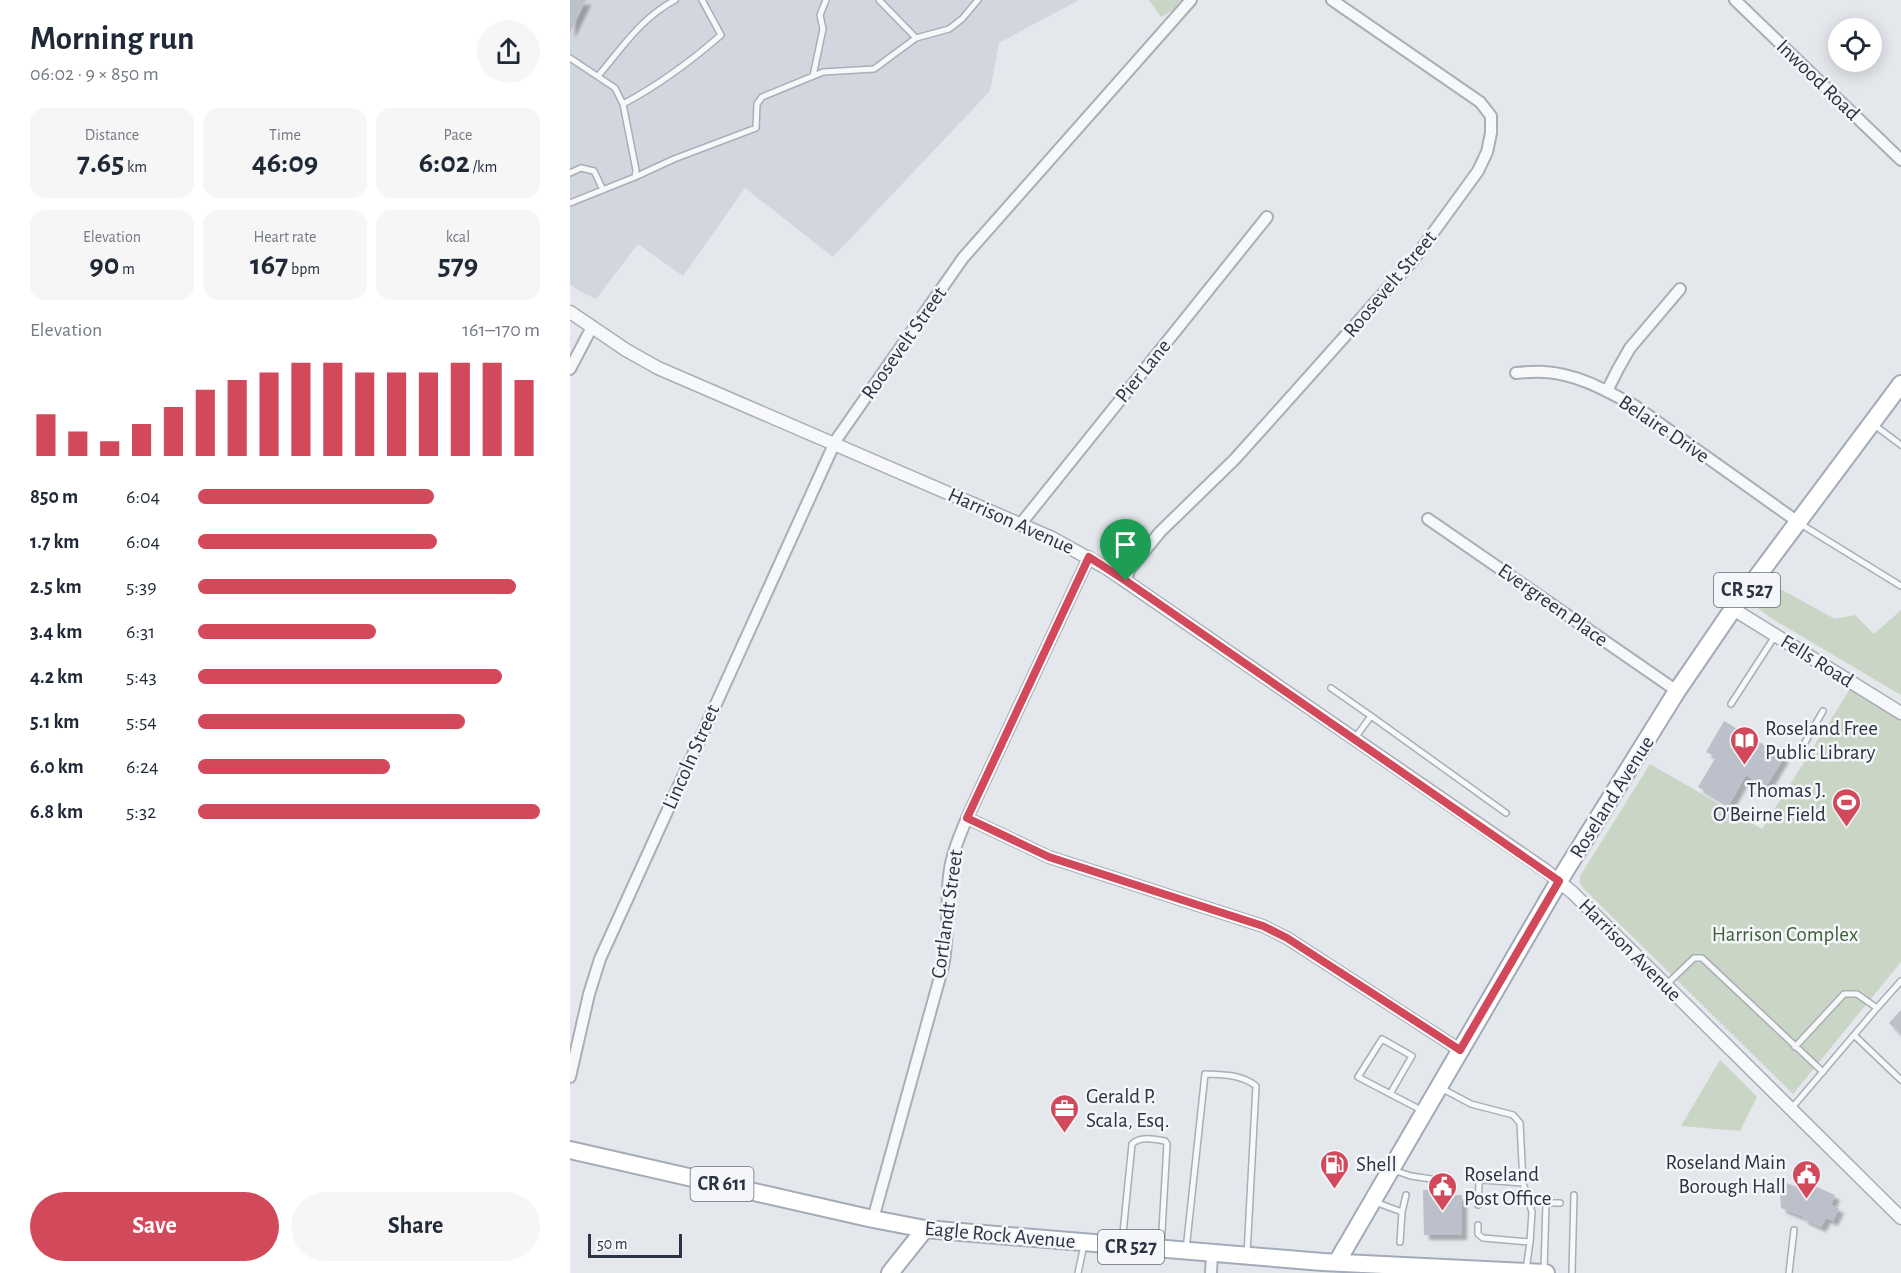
<!DOCTYPE html>
<html lang="en">
<head>
<meta charset="utf-8">
<style>
	:root { --surface:#fff; --page:#f6f6f7; --text:#1f2937; --muted:#747a83; --accent:#d1495b }
	body { margin:0; font-family:"Alegreya Sans",sans-serif; background:var(--page); color:var(--text); height:100vh; display:flex; flex-direction:column; font-size:22px; white-space:nowrap }
	* { box-sizing:border-box; margin:0 }
	p { font-size:20px; color:var(--muted) }
	.icon { flex:none; width:33px; height:33px; fill:none; stroke:currentColor; stroke-width:2; stroke-linecap:round; stroke-linejoin:round }
	.map { position:relative; flex:1; overflow:hidden }
	.details { display:flex; flex-direction:column; background:var(--surface); width:570px }
	.details>* { flex:none }
	.fabs { position:absolute; left:1258px; top:18px; display:grid; gap:12px }
	.fabs a { display:grid; place-items:center; width:54px; height:54px; border-radius:50%; background:var(--surface); box-shadow:0 3px 15px #0003; font-size:30px }
	.scale { position:absolute; left:18px; bottom:15px; width:94px; box-sizing:border-box; padding-left:6px; border:3px solid #2b3445; border-top:0; font-size:16px; line-height:21px; white-space:nowrap; color:#2b3445; -webkit-text-stroke:4px #f4f6f9; paint-order:stroke }
	.pin { position:absolute; display:grid; place-items:center; width:51px; height:51px; color:#fff; margin:-62px -26px; border-radius:50% 50% 50% 0; rotate:-45deg; box-shadow:0 0 6px #0007 }
	.pin .icon { rotate:45deg }
	.round { display:grid; place-items:center; flex:none; width:63px; height:63px; border-radius:32px; background:var(--page) }
	.headline { display:flex; align-items:center; justify-content:space-between; height:102px; padding:0 30px }
	h1 { font-size:33px; font-weight:600; line-height:45px }
	.metrics { display:grid; grid-template-columns:repeat(3,1fr); gap:9px; height:102px; padding:6px 30px }
	.metrics div { display:grid; align-content:center; border-radius:15px; background:var(--page); text-align:center }
	.metrics b { font-size:30px; font-weight:600 }
	.metrics small { font-size:16px; font-weight:400 }
	.metrics p { font-size:16px }
	.chart { height:168px; padding:12px 30px }
	.chart p { display:flex; justify-content:space-between }
	.chart svg { width:100%; height:108px; margin-top:6px; stroke:var(--accent); stroke-width:6 }
	.button { display:flex; gap:12px; margin-top:auto; padding:12px 30px }
	.button a { flex:1; height:69px; border-radius:36px; background:var(--accent); color:#fff; font-size:24px; font-weight:600; line-height:69px; text-align:center }
	.button a+a { background:var(--page); color:var(--text) }
	ul { padding:0 30px; list-style:none; font-size:20px }
	li { display:grid; grid-template-columns:96px 72px 1fr; align-items:center; height:45px }
	li i { height:15px; border-radius:8px; background:var(--accent) }
	main { display:flex; flex:1; min-height:0 }
	.map>svg:first-child { display:block }
	.built { fill:#d2d6de }
	.green { fill:#c9d6c5 }
	.building { fill:#bbc0ca; filter:url(#shadow) }
	.lines { fill:none; stroke-linecap:round; stroke-linejoin:round }
	.service-casing { stroke:#a9aeb7; stroke-width:8 }
	.minor-casing { stroke:#a9aeb7; stroke-width:14 }
	.tertiary-casing { stroke:#a9aeb7; stroke-width:15 }
	.primary-casing { stroke:#a3abb8; stroke-width:20 }
	.service { stroke:#f7f8fa; stroke-width:5 }
	.minor { stroke:#f7f8fa; stroke-width:10 }
	.tertiary { stroke:#f7f8fa; stroke-width:12 }
	.primary { stroke:#fff; stroke-width:16 }
	.route-casing { stroke:#fff; stroke-width:12 }
	.route { stroke:#d1495b; stroke-width:8 }
	.labels { text-anchor:middle; dominant-baseline:central; stroke-width:5; stroke-linejoin:round; paint-order:stroke }
	.shield { fill:#f4f6f9; stroke:#676e7b; stroke-width:1.5 }
	.shield-label { font-size:20px; font-weight:bold; fill:#2b3445 }
	.street-label { font-size:21px; fill:#2b3445; stroke:#f4f6f9 }
	.poi-label { font-size:21px; fill:#2b3445; stroke:#f4f6f9; text-anchor:start }
	.park-label { font-size:21px; fill:#3f6138; stroke:#f4f6f9 }
</style>
</head>
<body>
<main>
<section class="details">
<div class="headline"><div><h1>Morning run</h1><p>06:02 · 9 × 850 m</p></div><a class="round"><svg class="icon" aria-label="share" viewBox="0 0 24 24"><path d="M12 15V3M7 8l5-5 5 5M5 13v7h14v-7"/></svg></a></div>
<div class="metrics">
<div><p>Distance</p><b>7.65<small> km</small></b></div>
<div><p>Time</p><b>46:09</b></div>
<div><p>Pace</p><b>6:02<small> /km</small></b></div>
</div>
<div class="metrics">
<div><p>Elevation</p><b>90<small> m</small></b></div>
<div><p>Heart rate</p><b>167<small> bpm</small></b></div>
<div><p>kcal</p><b>579</b></div>
</div>
<div class="chart"><p><span>Elevation</span>161–170 m</p>
<svg viewBox="0 0 160 44" preserveAspectRatio="none"><path d="M5 44V27M15 44V34M25 44V38M35 44V31M45 44V24M55 44V17M65 44V13M75 44V10M85 44V6M95 44V6M105 44V10M115 44V10M125 44V10M135 44V6M145 44V6M155 44V13"/></svg>
</div>
<ul>
<li><b>850 m</b>6:04<i style="width:69%"></i></li>
<li><b>1.7 km</b>6:04<i style="width:70%"></i></li>
<li><b>2.5 km</b>5:39<i style="width:93%"></i></li>
<li><b>3.4 km</b>6:31<i style="width:52%"></i></li>
<li><b>4.2 km</b>5:43<i style="width:89%"></i></li>
<li><b>5.1 km</b>5:54<i style="width:78%"></i></li>
<li><b>6.0 km</b>6:24<i style="width:56%"></i></li>
<li><b>6.8 km</b>5:32<i style="width:100%"></i></li>
</ul>
<div class="button"><a>Save</a><a>Share</a></div>
</section>
<div class="map">
<svg width="1331" height="1273" viewBox="0 0 1331 1273">
	<defs>
		<filter id="shadow"><feDropShadow dx="5" dy="5" stdDeviation="1.5" flood-color="#0004"/></filter>
	</defs>
	<rect width="100%" height="100%" fill="#e4e7ec"/>
	<path class="built" d="M0,0H509L429,43L420,91L263,257L175,188L113,276L68,244L26,299L9,291L0,284Z"/>
	<path class="green" d="M579,0H620L591,17Z
		M1201,584L1265,619L1285,615L1304,634L1331,610V695L1201,618L1182,604Z
		M1280,689L1331,720V962L1223,1094L1014,889L1010,884V876L1080,764L1192,829Z
		M1150,1060L1187,1097L1170,1131L1111,1126Z"/>
	<path class="building" d="M0,0H16L0,33Z
		M1154,721L1214,757L1196,787L1176,775L1159,805L1128,787L1146,757L1136,752Z
		M1331,1010V1035L1319,1023Z
		M1214,1182L1232,1189L1235,1182L1265,1195L1261,1205L1269,1208L1263,1221L1256,1218L1251,1227L1233,1219L1234,1217L1211,1208L1210,1191Z
		M853,1190H867V1195H892V1235H854Z"/>
	<g class="lines">
		<defs>
			<path id="service" d="M346,38L379,29L392,19L408,0
				M0,58L45,88L53,104L66,170L65,177L0,203
				M28,76C52,48 71,18 105,0
				M243,76L253,29L250,15L256,0
				M53,104C89,85 120,62 151,35L132,0
				M0,173L11,168L24,171L33,190
				M65,177L104,159L186,128L187,104L192,97L253,72L304,69L346,38L309,0
				M1303,424L1331,445
				M1229,523L1331,586
				M761,688L801,716
				M1161,704L1205,636
				M785,738L801,716L936,813
				M1233,746L1253,711
				M1097,984L1124,958H1132L1253,1072
				M1307,1008L1331,981
				M1285,1036L1331,1080
				M871,1088L901,1104L943,1115L950,1123L953,1183
				M820,1094L842,1056L812,1039L788,1077L853,1111
				M1221,1109L1307,1008L1287,994H1274L1225,1047
				M823,1170L841,1176L882,1182
				M805,1202L832,1212L830,1242
				M832,1212L836,1195
				M908,1225V1234L913,1238L960,1242L962,1212L953,1183L912,1180L909,1183L908,1205
				M552,1243L562,1144C570,1136 584,1139 595,1141L597,1144L591,1248
				M616,1250L635,1074C653,1075 671,1074 686,1086L677,1254
				M956,1270L960,1242
				M974,1271L976,1203H990
				M508,1273L514,1245
				M1002,1273L1004,1195
				M1219,1273L1224,1230"/>
			<path id="minor" d="M1165,0L1331,160
				M0,369L22,327
				M946,373C956,372 966,371 975,372C1008,374 1037,391 1065,406L1228,522
				M1037,391L1048,369L1060,348L1110,289
				M858,519L1107,691
				M448,524L453,521L697,217
				M556,581L559,570L590,532L665,459L844,259L908,171L917,152L921,133V116L910,102L762,0
				M397,818L479,857L693,926L717,938L890,1050
				M0,1077L19,994L30,959L266,440L393,258L621,0
				M303,1219L373,966C379,936 376,906 379,876C381,856 389,837 397,818L519,557
				M641,1273L642,1253"/>
			<path id="tertiary" d="M0,312L56,350L88,368L482,538L538,569L975,870L1003,893L1331,1218
				M1163,609L1331,713"/>
			<path id="primary" d="M0,1150L303,1219L355,1229L753,1262L976,1273
				M767,1262L989,881L1107,691L1163,609L1331,384
				M320,1273L355,1229"/>
		</defs>
		<use href="#service" class="service-casing"/>
		<use href="#minor" class="minor-casing"/>
		<use href="#tertiary" class="tertiary-casing"/>
		<use href="#primary" class="primary-casing"/>
		<use href="#service" class="service"/>
		<use href="#minor" class="minor"/>
		<use href="#tertiary" class="tertiary"/>
		<use href="#primary" class="primary"/>
	</g>
	<g class="lines">
		<defs>
			<path id="route" d="M519,557L556,581L989,881L890,1050L717,938L693,926L479,857L397,818Z"/>
		</defs>
		<use href="#route" class="route-casing"/>
		<use href="#route" class="route"/>
	</g>
	<defs>
		<symbol id="library-pin" viewBox="-11 -11 22 30"><path d="M0 17L-7.5 6A9.5 9.5 0 1 1 7.5 6Z" fill="#d1495b" stroke="#f4f6f9"/><path d="M-6-4Q-3-5.5-.7-3.5V5Q-3 3-6 4ZM6-4Q3-5.5 .7-3.5V5Q3 3 6 4Z" fill="#fff"/></symbol>
		<symbol id="stadium-pin" viewBox="-11 -11 22 30"><path d="M0 17L-7.5 6A9.5 9.5 0 1 1 7.5 6Z" fill="#d1495b" stroke="#f4f6f9"/><path d="M0-5a6.5 5 0 1 0 0 10a6.5 5 0 1 0 0-10ZM-3.5-1.8h7v3.6h-7Z" fill="#fff"/></symbol>
		<symbol id="office-pin" viewBox="-11 -11 22 30"><path d="M0 17L-7.5 6A9.5 9.5 0 1 1 7.5 6Z" fill="#d1495b" stroke="#f4f6f9"/><path d="M-6-3h4V-5.5h4V-3h4V5H-6ZM-1-4.5V-3h2v-1.5ZM-6 0V1H6V0Z" fill="#fff"/></symbol>
		<symbol id="fuel-pin" viewBox="-11 -11 22 30"><path d="M0 17L-7.5 6A9.5 9.5 0 1 1 7.5 6Z" fill="#d1495b" stroke="#f4f6f9"/><path d="M-5.5-6h7V0h2V4h1.3V-2.5L3-4.5l.8-.8L6-3V5H2.5V1h-1V6h-7ZM-4.2-4.7v3.2H.2V-4.7Z" fill="#fff"/></symbol>
		<symbol id="civic-pin" viewBox="-11 -11 22 30"><path d="M0 17L-7.5 6A9.5 9.5 0 1 1 7.5 6Z" fill="#d1495b" stroke="#f4f6f9"/><path d="M-.6-6.5H3V-4.5H.6V-3L4-1V1h2V6H-6V1h2V-1L-.6-3ZM-1.2 2.5V6h2.4V2.5Z" fill="#fff"/></symbol>
	</defs>
	<g fill-rule="evenodd">
		<use href="#library-pin" x="1158" y="724" width="33" height="45"/>
		<use href="#stadium-pin" x="1260" y="786" width="33" height="45"/>
		<use href="#office-pin" x="478" y="1092" width="33" height="45"/>
		<use href="#fuel-pin" x="748" y="1148" width="33" height="45"/>
		<use href="#civic-pin" x="1220" y="1158" width="33" height="45"/>
		<use href="#civic-pin" x="856" y="1170" width="33" height="45"/>
	</g>
	<g class="labels">
		<g class="shield">
			<rect x="1144" y="573" width="66" height="34" rx="4.5"/>
			<rect x="120.5" y="1167" width="63" height="34" rx="4.5"/>
			<rect x="528" y="1230" width="66" height="34" rx="4.5"/>
		</g>
		<g class="shield-label">
			<text x="1177" y="590">CR 527</text>
			<text x="152" y="1184">CR 611</text>
			<text x="561" y="1247">CR 527</text>
		</g>
		<g class="street-label">
			<text transform="translate(1248 80) rotate(44)">Inwood Road</text>
			<text transform="translate(820 284) rotate(-50)">Roosevelt Street</text>
			<text transform="translate(334 343) rotate(-55)">Roosevelt Street</text>
			<text transform="translate(573 371) rotate(-51)">Pier Lane</text>
			<text transform="translate(1094 429) rotate(34)">Belaire Drive</text>
			<text transform="translate(441 521) rotate(24)">Harrison Avenue</text>
			<text transform="translate(983 605) rotate(35)">Evergreen Place</text>
			<text transform="translate(1247 661) rotate(32)">Fells Road</text>
			<text transform="translate(121 757) rotate(-66)">Lincoln Street</text>
			<text transform="translate(1042 797) rotate(-58)">Roseland Avenue</text>
			<text transform="translate(377 914) rotate(-82)">Cortlandt Street</text>
			<text transform="translate(1060 950) rotate(45)">Harrison Avenue</text>
			<text transform="translate(430 1235) rotate(5)">Eagle Rock Avenue</text>
		</g>
		<g class="poi-label">
			<text x="1195" y="728">Roseland Free<tspan x="1195" dy="24">Public Library</tspan></text>
			<text x="1256" y="790" text-anchor="end">Thomas J.<tspan x="1256" dy="24">O'Beirne Field</tspan></text>
			<text x="516" y="1096">Gerald P.<tspan x="516" dy="24">Scala, Esq.</tspan></text>
			<text x="1216" y="1162" text-anchor="end">Roseland Main<tspan x="1216" dy="24">Borough Hall</tspan></text>
			<text x="786" y="1164">Shell</text>
			<text x="894" y="1174">Roseland<tspan x="894" dy="24">Post Office</tspan></text>
		</g>
		<g class="park-label">
			<text x="1215" y="934">Harrison Complex</text>
		</g>
	</g>
</svg>
<div class="fabs">
<a><svg class="icon" aria-label="locate" viewBox="0 0 24 24"><circle cx="12" cy="12" r="6"/><path d="M12 2v4M12 18v4M2 12h4M18 12h4"/></svg></a>
</div>
<div class="scale">50 m</div>
<div class="pin" style="left:556px;top:581px;background:#1e9e55"><svg class="icon" aria-label="arrive" viewBox="0 0 24 24"><path d="M6 21V4h12l-3 4 3 4H6"/></svg></div>
</div>
</main>
</body>
</html>
